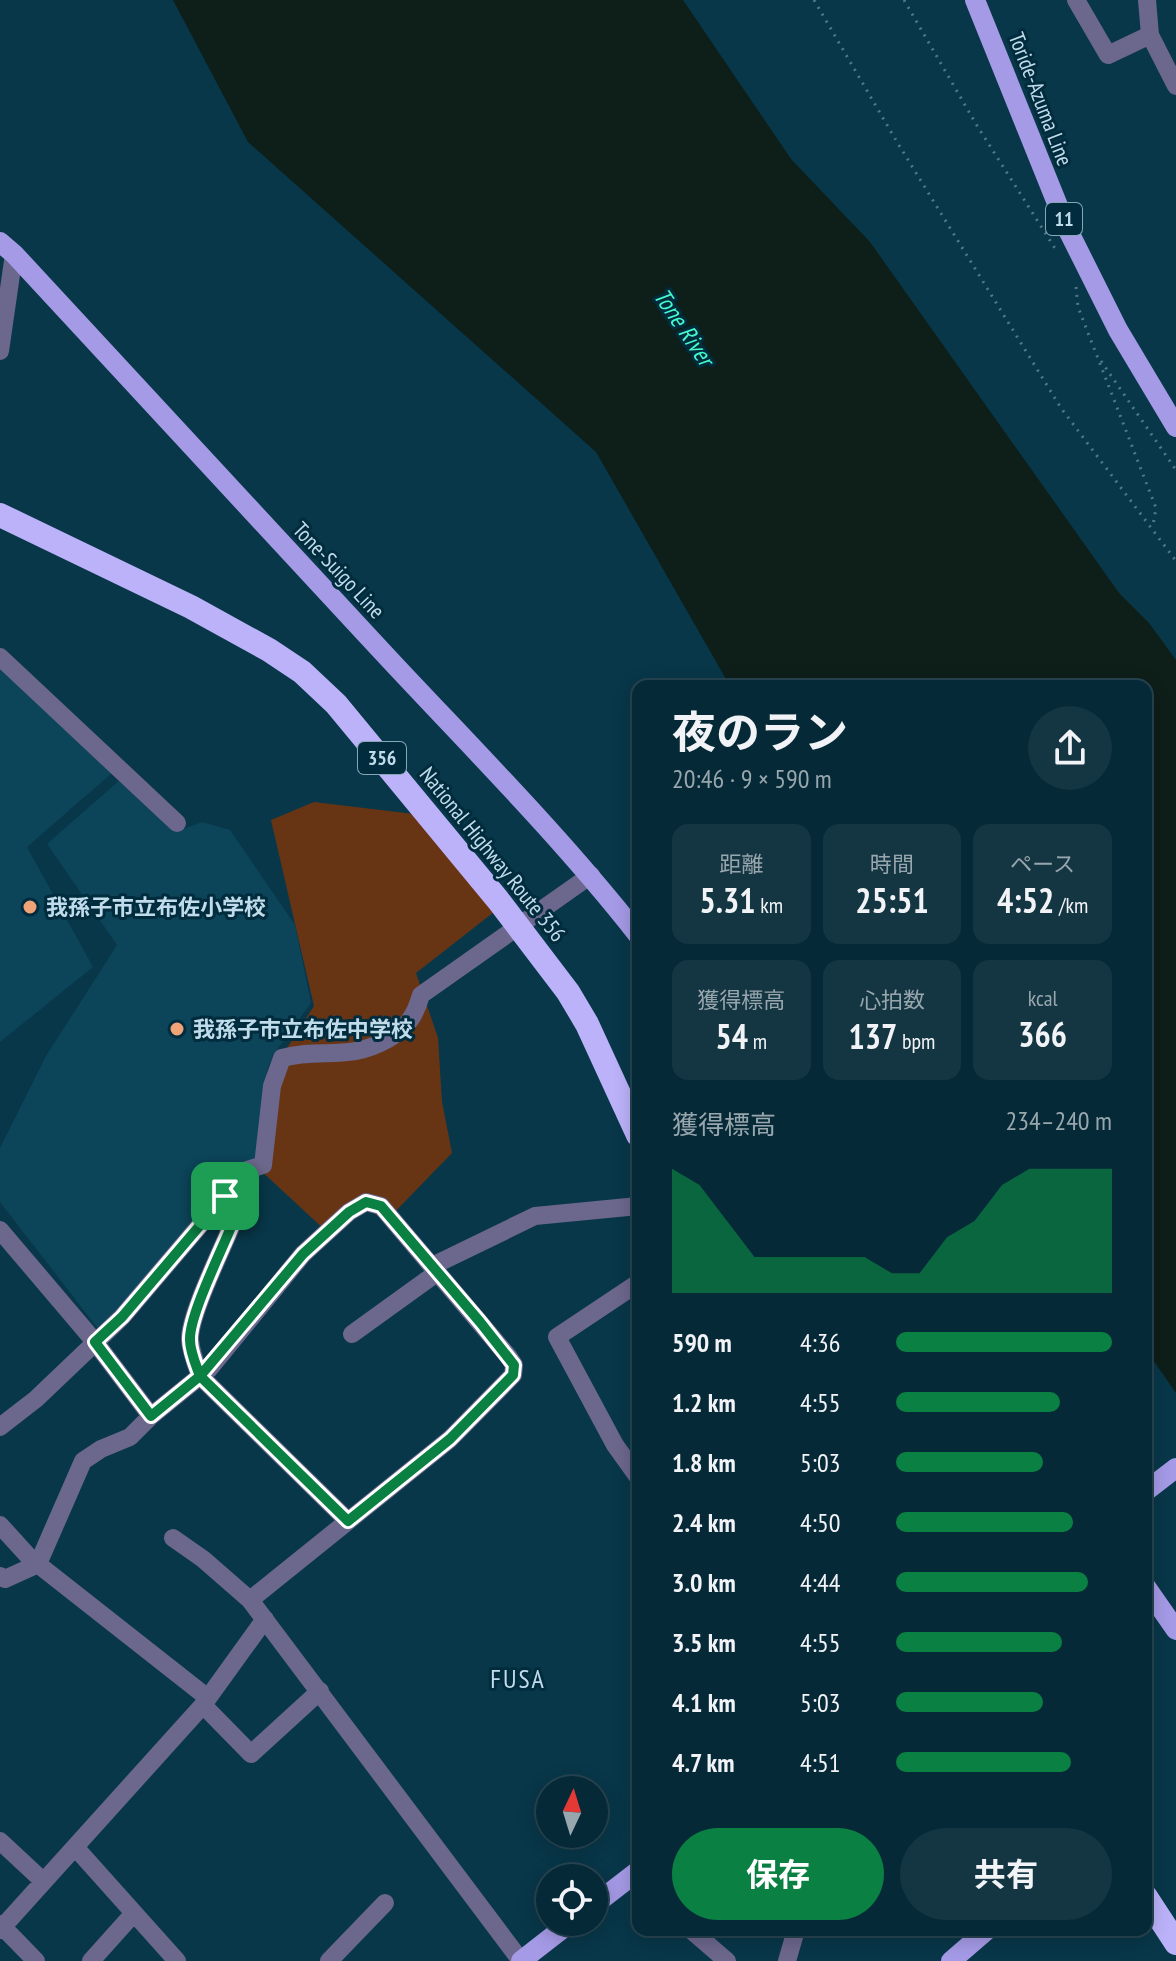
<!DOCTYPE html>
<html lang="ja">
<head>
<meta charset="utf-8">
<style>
	:root { --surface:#062937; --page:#143542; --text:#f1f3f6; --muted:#98a6ad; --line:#274552; --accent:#0b8043 }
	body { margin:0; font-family:"PT Sans Narrow","Noto Sans JP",sans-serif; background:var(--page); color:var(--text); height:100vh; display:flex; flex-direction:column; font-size:30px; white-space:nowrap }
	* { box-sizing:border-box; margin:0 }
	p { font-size:26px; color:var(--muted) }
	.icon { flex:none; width:44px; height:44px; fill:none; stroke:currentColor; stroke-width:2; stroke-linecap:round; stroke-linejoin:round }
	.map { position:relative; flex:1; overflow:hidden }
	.side { position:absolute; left:632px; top:680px; width:520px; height:1256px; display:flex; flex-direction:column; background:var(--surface); border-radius:16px; box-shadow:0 4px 20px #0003,0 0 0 2px var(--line) }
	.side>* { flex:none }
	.needle { width:52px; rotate:4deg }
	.tools { position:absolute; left:536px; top:1776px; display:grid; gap:16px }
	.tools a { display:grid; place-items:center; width:72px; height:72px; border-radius:50%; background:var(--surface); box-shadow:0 4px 20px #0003,0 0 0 2px var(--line); font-size:40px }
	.pin { position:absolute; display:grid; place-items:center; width:68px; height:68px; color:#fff; margin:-34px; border-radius:16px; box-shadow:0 4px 12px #0006 }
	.round { display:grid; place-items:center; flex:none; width:84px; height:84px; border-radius:42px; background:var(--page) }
	.summary { display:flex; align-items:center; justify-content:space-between; height:136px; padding:0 40px }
	h1 { font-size:44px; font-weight:700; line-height:60px }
	.metrics { display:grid; grid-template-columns:repeat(3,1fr); gap:12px; height:136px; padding:8px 40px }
	.metrics div { display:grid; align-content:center; border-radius:16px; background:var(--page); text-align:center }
	.metrics b { font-size:34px; font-weight:700 }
	.metrics small { font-size:22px; font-weight:400 }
	.metrics p { font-size:22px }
	.chart { height:224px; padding:16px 40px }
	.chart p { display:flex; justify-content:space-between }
	.chart svg { width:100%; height:144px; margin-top:8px; fill:var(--accent); opacity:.7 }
	.primary-button { display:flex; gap:16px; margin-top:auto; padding:16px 40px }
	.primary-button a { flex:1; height:92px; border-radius:48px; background:var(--accent); color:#fff; font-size:32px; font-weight:700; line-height:92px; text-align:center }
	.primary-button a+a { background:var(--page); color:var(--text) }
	ul { padding:0 40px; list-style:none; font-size:26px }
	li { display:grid; grid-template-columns:128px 96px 1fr; align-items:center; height:60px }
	li i { height:20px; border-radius:10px; background:var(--accent) }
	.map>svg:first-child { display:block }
	.built { fill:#0c4459 }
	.green { fill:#683514 }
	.water { fill:#0e1e19 }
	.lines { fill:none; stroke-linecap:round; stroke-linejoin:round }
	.path { stroke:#507888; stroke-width:3; stroke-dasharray:2 6; stroke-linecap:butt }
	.minor { stroke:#6c678c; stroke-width:18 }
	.major { stroke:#a59ae6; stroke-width:20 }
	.highway { stroke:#bcb2fa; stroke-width:24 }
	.route-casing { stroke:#fff; stroke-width:16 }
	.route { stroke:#0b8043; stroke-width:10 }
	.poi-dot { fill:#efa377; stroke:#002c3e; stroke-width:3 }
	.labels { text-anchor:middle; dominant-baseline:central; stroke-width:6; stroke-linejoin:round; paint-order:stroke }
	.shield { fill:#002c3e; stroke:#86a7b6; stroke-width:2 }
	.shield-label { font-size:20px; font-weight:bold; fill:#c0dcea }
	.street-label { font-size:22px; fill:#c0dcea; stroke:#002c3e }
	.poi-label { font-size:22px; font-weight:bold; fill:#c0dcea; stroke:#002c3e; text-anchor:start }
	.water-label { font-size:24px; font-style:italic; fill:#46fac9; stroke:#002c3e }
	.quarter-label { font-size:26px; letter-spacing:2px; fill:#c0dcea; stroke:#002c3e }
</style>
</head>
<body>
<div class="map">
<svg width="1176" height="1961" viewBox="0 0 1176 1961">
	<rect width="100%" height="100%" fill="#083749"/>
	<path class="built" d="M0,666L112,773L27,847L93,967L0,1042Z
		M122,778L178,831L202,822L230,830L295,925L311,1003L273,1055L267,1070L258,1156L245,1163L99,1330L0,1202V1148L46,1056L117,945L47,844Z"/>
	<path class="green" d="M314,802L414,814L494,912L416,973L438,1038L442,1102L452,1153L386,1221L362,1206L327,1232L258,1168L278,1062L314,1006L271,820Z"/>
	<path class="water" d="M173,0H683L791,159L870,242L1119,593L1149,623L1176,660V1393L1146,1350V686H730L596,452L248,142Z"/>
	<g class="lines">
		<path class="path" d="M814,0L897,142L1061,408L1176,561
			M904,0L976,124L1056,250
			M1076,287L1078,307L1156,508L1153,525
			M1101,361L1176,470"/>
		<path class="minor" d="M1076,0L1108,55L1150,35
			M1147,0L1150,35L1176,86
			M0,351L14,254
			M0,657L177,823
			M225,1196L232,1215L231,1227C221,1252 189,1316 190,1340C191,1352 196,1365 200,1376L348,1521
			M0,1230L95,1342L151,1416L209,1369L303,1254L349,1212L366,1202L381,1206L508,1356L514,1365L513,1375L450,1439L250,1600
			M432,1266L535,1216L638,1206
			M638,1283L557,1337L615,1445L638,1477
			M352,1334L438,1272
			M0,1427L36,1399L122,1317L247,1170L263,1165L272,1086L282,1058C321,1047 348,1062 388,1039C407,1028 415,1016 421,995L591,875
			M0,1525L30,1558L208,1698
			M173,1538L203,1559L250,1600L521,1961
			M0,1576L5,1579L38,1564L83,1461L101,1449L130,1437L151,1416
			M203,1705L251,1754L320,1691
			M0,1841L43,1881
			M75,1847L177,1961
			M0,1924L36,1961
			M0,1930L203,1705L265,1619
			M691,1930L727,1961
			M91,1961L134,1913
			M329,1961L385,1903
			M787,1961L796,1930"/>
		<path class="major" d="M975,0L1067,228L1118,330L1176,427
			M0,242L14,254C139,389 264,525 390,660C475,751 561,837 638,935
			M1146,1491L1176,1468
			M1146,1587L1176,1630
			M594,1905L638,1871
			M521,1961L571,1922
			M951,1961L987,1930"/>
		<path class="highway" d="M0,515L191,607L269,650L302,672L336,704L498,900L568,992L587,1024L638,1135
			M1146,1897L1176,1943"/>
	</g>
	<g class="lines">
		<defs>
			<path id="route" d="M225,1196L122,1317L95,1342L151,1416L200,1376L348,1521L450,1439L513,1375L514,1365L480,1322L381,1206L366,1202L349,1212L303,1254L200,1376C196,1365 190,1352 190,1340C189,1316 221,1252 231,1227L232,1215L225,1196"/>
		</defs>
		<use href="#route" class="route-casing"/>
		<use href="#route" class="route"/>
	</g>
	<g class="poi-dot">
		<circle cx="30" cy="907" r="8"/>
		<circle cx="177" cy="1029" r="8"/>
	</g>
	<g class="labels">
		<g class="shield">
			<rect x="1046" y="203" width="36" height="32" rx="6"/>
			<rect x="358" y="742" width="48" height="32" rx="6"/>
		</g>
		<g class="shield-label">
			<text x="1064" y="219">11</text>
			<text x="382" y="758">356</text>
		</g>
		<g class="street-label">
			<text transform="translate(1041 99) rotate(69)">Toride-Azuma Line</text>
			<text transform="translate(339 570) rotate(47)">Tone-Suigo Line</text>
			<text transform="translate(493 854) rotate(51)">National Highway Route 356</text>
		</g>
		<g class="poi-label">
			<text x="46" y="907">我孫子市立布佐小学校</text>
			<text x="193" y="1029">我孫子市立布佐中学校</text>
		</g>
		<g class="water-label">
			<text transform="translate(684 327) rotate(56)">Tone River</text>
		</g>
		<g class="quarter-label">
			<text x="518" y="1678">FUSA</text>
		</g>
	</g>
</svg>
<div class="tools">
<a><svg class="needle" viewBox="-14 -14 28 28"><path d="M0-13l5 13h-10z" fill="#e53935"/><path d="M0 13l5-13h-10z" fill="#98a6ad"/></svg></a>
<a><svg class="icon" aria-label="locate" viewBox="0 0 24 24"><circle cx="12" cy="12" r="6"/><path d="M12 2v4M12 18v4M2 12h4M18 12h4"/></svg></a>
</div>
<div class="pin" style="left:225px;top:1196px;background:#1e9e55"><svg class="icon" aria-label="arrive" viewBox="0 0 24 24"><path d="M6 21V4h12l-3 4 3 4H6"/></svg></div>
<section class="side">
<div class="summary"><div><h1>夜のラン</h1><p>20:46 · 9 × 590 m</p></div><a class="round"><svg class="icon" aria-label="share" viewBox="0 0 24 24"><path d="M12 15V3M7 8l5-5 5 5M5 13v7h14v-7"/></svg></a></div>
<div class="metrics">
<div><p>距離</p><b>5.31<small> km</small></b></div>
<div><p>時間</p><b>25:51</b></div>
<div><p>ペース</p><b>4:52<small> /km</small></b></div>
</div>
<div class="metrics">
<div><p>獲得標高</p><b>54<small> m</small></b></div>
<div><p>心拍数</p><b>137<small> bpm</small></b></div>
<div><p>kcal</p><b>366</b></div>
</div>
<div class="chart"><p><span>獲得標高</span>234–240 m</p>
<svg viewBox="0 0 160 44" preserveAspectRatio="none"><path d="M0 44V6L10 11L20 22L30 33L40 33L50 33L60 33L70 33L80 38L90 38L100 27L110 22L120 11L130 6L140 6L150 6L160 6V44z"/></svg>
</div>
<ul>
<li><b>590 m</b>4:36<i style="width:100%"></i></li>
<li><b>1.2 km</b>4:55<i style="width:76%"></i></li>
<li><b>1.8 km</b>5:03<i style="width:68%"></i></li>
<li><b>2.4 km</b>4:50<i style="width:82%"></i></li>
<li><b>3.0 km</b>4:44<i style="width:89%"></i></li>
<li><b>3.5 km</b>4:55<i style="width:77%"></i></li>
<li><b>4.1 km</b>5:03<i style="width:68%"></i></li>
<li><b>4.7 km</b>4:51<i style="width:81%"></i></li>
</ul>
<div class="primary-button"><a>保存</a><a>共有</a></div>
</section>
</div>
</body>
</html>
